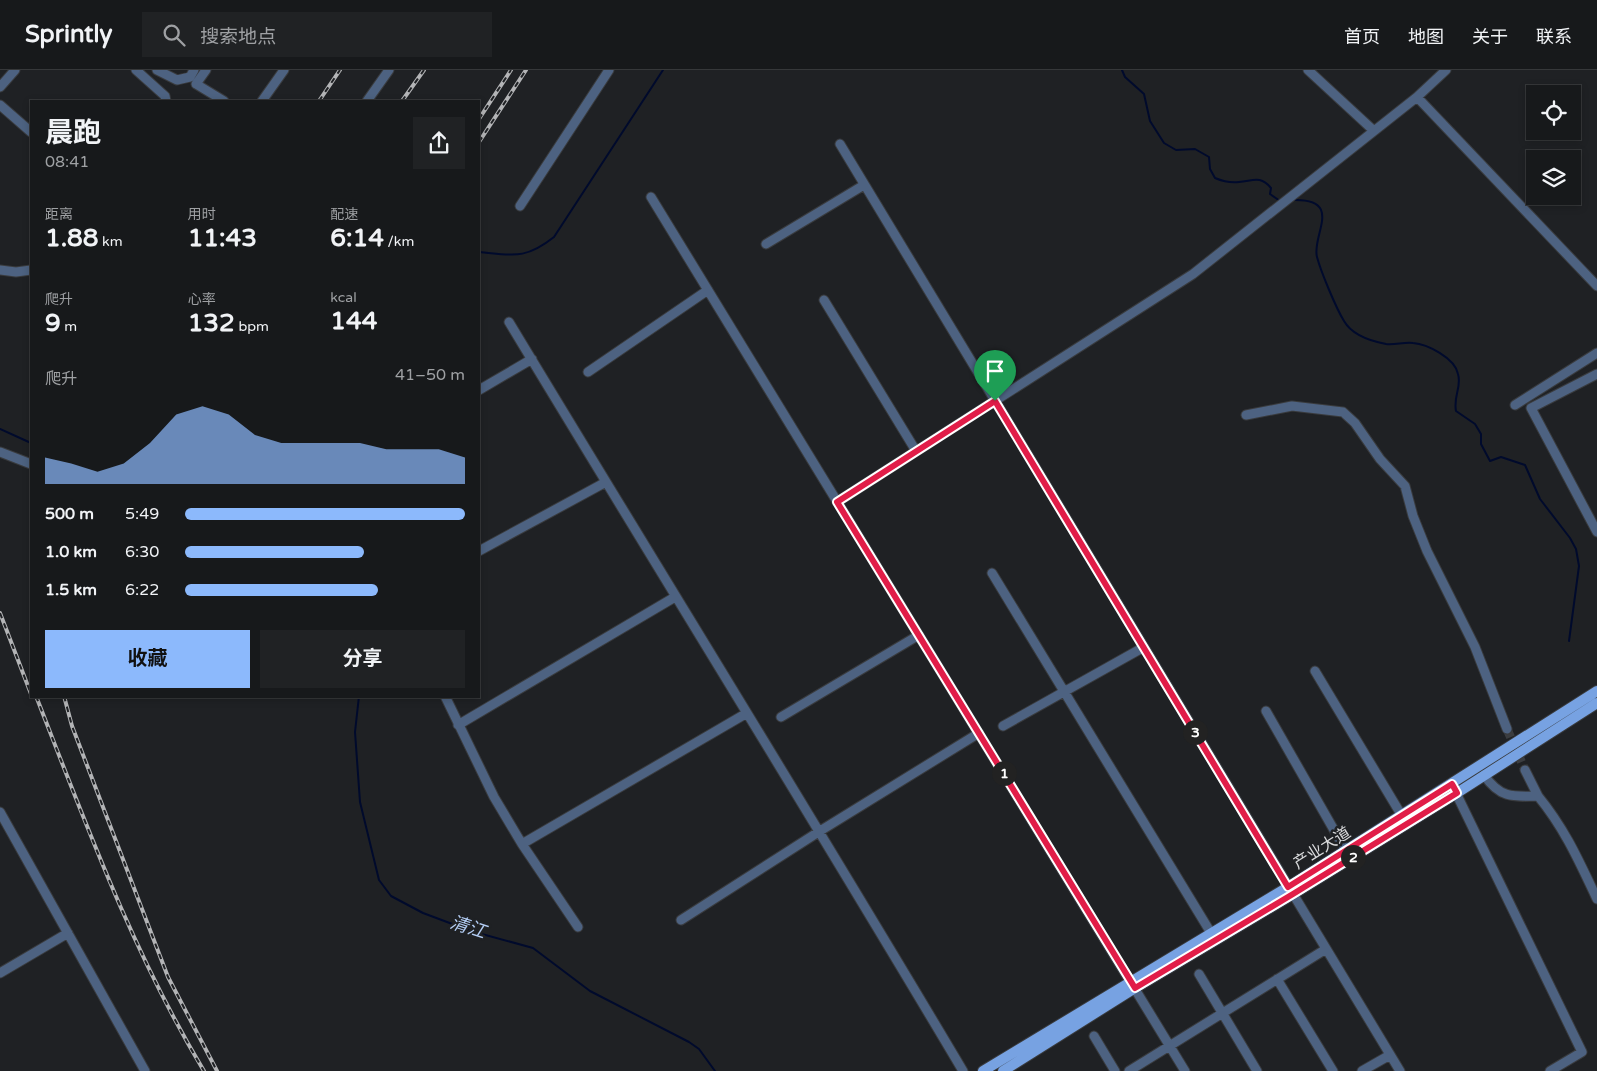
<!DOCTYPE html>
<html lang="zh">
<head>
<meta charset="utf-8">
<style>
	:root { --surface:#17191b; --page:#202224; --text:#f1f3f6; --muted:#9ea0a3; --line:#36383a; --accent:#8cb9fc }
	body { margin:0; font-family:"Varela Round","Noto Sans SC",sans-serif; background:var(--page); color:var(--text); height:100vh; display:flex; flex-direction:column; font-size:19px; white-space:nowrap }
	* { box-sizing:border-box; margin:0 }
	p { font-size:16px; color:var(--muted) }
	.icon { flex:none; width:28px; height:28px; fill:none; stroke:currentColor; stroke-width:2; stroke-linecap:round; stroke-linejoin:round }
	.map { position:relative; flex:1; overflow:hidden }
	.sheet { position:absolute; left:30px; top:30px; width:450px; height:598px; display:flex; flex-direction:column; background:var(--surface); border-radius:0px; box-shadow:0 2px 8px #0003,0 0 0 1px var(--line) }
	.sheet>* { flex:none }
	.buttons { position:absolute; left:1526px; top:15px; display:grid; gap:10px }
	.buttons a { display:grid; place-items:center; width:55px; height:55px; border-radius:0px; background:var(--surface); box-shadow:0 2px 8px #0003,0 0 0 1px var(--line); font-size:25px }
	.pin { position:absolute; display:grid; place-items:center; width:42px; height:42px; color:#fff; margin:-51px -21px; border-radius:50% 50% 50% 0; rotate:-45deg; box-shadow:0 0 5px #0007 }
	.pin .icon { rotate:45deg }
	.km { position:absolute; width:25px; height:25px; margin:-12px; border-radius:50%; background:#222; color:#fff; font-size:14px; line-height:25px; text-align:center }
	.round { display:grid; place-items:center; flex:none; width:52px; height:52px; border-radius:0px; background:var(--page) }
	.overview { display:flex; align-items:center; justify-content:space-between; height:85px; padding:0 15px }
	h1 { font-size:28px; font-weight:700; line-height:38px }
	.stats { display:grid; grid-template-columns:repeat(3,1fr); gap:8px; height:85px; padding:5px 15px }
	.stats div { display:grid; align-content:center }
	.stats b { font-size:25px; font-weight:700 }
	.stats small { font-size:14px; font-weight:400 }
	.stats p { font-size:14px }
	.chart { height:140px; padding:10px 15px }
	.chart p { display:flex; justify-content:space-between }
	.chart svg { width:100%; height:90px; margin-top:5px; fill:var(--accent); opacity:.7 }
	.button { display:flex; gap:10px; margin-top:auto; padding:10px 15px }
	.button a { flex:1; height:58px; border-radius:0px; background:var(--accent); color:#111; font-size:20px; font-weight:700; line-height:58px; text-align:center }
	.button a+a { background:var(--page); color:var(--text) }
	ul { padding:0 15px; list-style:none; font-size:16px }
	li { display:grid; grid-template-columns:80px 60px 1fr; align-items:center; height:38px }
	li i { height:12px; border-radius:6px; background:var(--accent) }
	header { display:flex; align-items:center; gap:30px; box-sizing:border-box; height:70px; padding:0 25px; background:var(--surface); border-bottom:1px solid var(--line) }
	header strong { font-size:24px }
	nav { display:flex; gap:28px; margin-inline-start:auto; font-size:18px }
	.search { width:350px; height:45px; background:var(--page); display:flex; align-items:center; gap:12px; box-sizing:border-box; padding:0 18px; border-radius:0px; color:var(--muted); font-size:19px }
	.map>svg:first-child { display:block }
	.lines { fill:none; stroke-linecap:round; stroke-linejoin:round }
	.stream { stroke:#000a2c; stroke-width:2 }
	.minor-tunnel { stroke:#3b3d40; stroke-width:9; stroke-dasharray:9 4.5; stroke-linecap:butt }
	.minor-casing { stroke:#393b3e; stroke-width:11 }
	.major-casing { stroke:#393b3e; stroke-width:12 }
	.minor { stroke:#4d6281; stroke-width:9 }
	.major { stroke:#77a2e2; stroke-width:10 }
	.rail-casing { stroke:#b3b4b6; stroke-width:4 }
	.rail { stroke:#1f2124; stroke-width:2; stroke-dasharray:5.5; stroke-linecap:butt }
	.route-casing { stroke:#fff; stroke-width:10 }
	.route { stroke:#e11d48; stroke-width:6 }
	.labels { text-anchor:middle; dominant-baseline:central; stroke-width:5; stroke-linejoin:round; paint-order:stroke }
	.street-label { font-size:16px; fill:#d9dadc; stroke:#1f2124 }
	.water-label { font-size:18px; font-style:italic; fill:#b2ccf3; stroke:#1f2124 }
</style>
</head>
<body>
<header>
<strong>Sprintly</strong>
<div class="search"><svg class="icon" aria-label="search" viewBox="0 0 24 24"><circle cx="10" cy="10" r="6"/><path d="M15 15l6 6"/></svg>搜索地点</div>
<nav><a>首页</a><a>地图</a><a>关于</a><a>联系</a></nav>
</header>
<div class="map">
<svg width="1597" height="1001" viewBox="0 0 1597 1001">
	<rect width="100%" height="100%" fill="#1f2124"/>
	<g class="lines">
		<path class="stream" d="M1122,0L1125,7L1144,24L1150,51L1164,73L1176,80L1195,79L1209,87L1210,99L1215,108C1222,111 1231,113 1239,112C1253,111 1260,105 1271,118L1270,124L1280,131
			M1292,130C1345,128 1311,166 1317,187C1321,202 1336,238 1344,251C1352,265 1370,271 1386,274C1395,275 1404,272 1413,273C1427,274 1455,288 1458,304C1462,317 1453,326 1456,341L1475,354L1481,364V374L1490,391L1501,387L1525,395L1540,429L1570,468L1576,479L1579,496L1569,571
			M479,182C513,185 525,190 554,167L663,0
			M0,359L31,373
			M359,626L355,662L360,732L379,810L391,826L423,843L471,861L533,878L590,921L689,972L699,979L715,1001"/>
		<path class="minor-tunnel" d="M1507,659L1525,700"/>
		<defs>
			<path id="minor" d="M136,0L165,26L166,31
				M157,0L177,10L190,7L194,0
				M206,0L196,14L224,31
				M1308,0L1373,60
				M0,17L15,0
				M1417,27L1597,216
				M262,31L284,0
				M367,31L389,0
				M0,35L31,62
				M840,74L1400,1001
				M651,127L1185,1001
				M520,136L609,0
				M766,174L864,115
				M0,200L16,202L31,200
				M824,230L916,381
				M509,252C660,502 814,750 963,1001
				M588,302L708,220
				M1597,304L1531,338L1597,462
				M479,320L532,289
				M1515,335L1597,283
				M1246,345L1292,336L1343,342L1355,353L1380,389L1405,416L1413,446L1427,481L1475,577L1507,659
				M0,382L31,394
				M837,432L1193,204L1417,27L1446,0
				M479,481L606,412
				M992,503L1211,863
				M1315,601L1402,746
				M445,626L494,727L522,774L578,857
				M1266,641L1346,781
				M781,647L919,565
				M458,655L675,527
				M1003,656L1144,577
				M1525,700L1538,726
				M1484,705C1500,728 1512,727 1538,726C1565,759 1579,791 1597,829
				M1454,719L1582,982L1550,1001
				M0,742L145,1001
				M522,774L747,643
				M681,850L820,761L979,663
				M0,903L68,863
				M1199,904L1257,1001
				M1277,909L1333,1001
				M1094,966L1115,1001
				M1129,1001L1326,879
				M1362,1001L1390,985"/>
			<path id="major" d="M983,1001L1288,817L1597,621
				M1003,1001L1135,918L1293,824L1457,723L1597,633"/>
		</defs>
		<use href="#minor" class="minor-casing"/>
		<use href="#major" class="major-casing"/>
		<use href="#minor" class="minor"/>
		<use href="#major" class="major"/>
		<defs>
			<path id="rail" d="M319,31L340,0
				M402,31L424,0
				M479,49L511,0
				M479,72L526,0
				M0,543L31,624
				M36,626C86,754 133,883 204,1001
				M64,626L72,656L168,907L217,1001"/>
		</defs>
		<use href="#rail" class="rail-casing"/>
		<use href="#rail" class="rail"/>
	</g>
	<g class="lines">
		<defs>
			<path id="route" d="M995,331L1288,817L1452,714L1457,723L1293,824L1135,918L837,432Z"/>
		</defs>
		<use href="#route" class="route-casing"/>
		<use href="#route" class="route"/>
	</g>
	<g class="labels">
		<g class="street-label">
			<text transform="translate(1322 778) rotate(-32)">产业大道</text>
		</g>
		<g class="water-label">
			<text transform="translate(468 857) rotate(18)">清江</text>
		</g>
	</g>
</svg>
<div class="buttons">
<a><svg class="icon" aria-label="locate" viewBox="0 0 24 24"><circle cx="12" cy="12" r="6"/><path d="M12 2v4M12 18v4M2 12h4M18 12h4"/></svg></a>
<a><svg class="icon" aria-label="layers" viewBox="0 0 24 24"><path d="M12 4l9 5-9 5-9-5zM3 14l9 5 9-5"/></svg></a>
</div>
<div class="pin" style="left:995px;top:331px;background:#1e9e55"><svg class="icon" aria-label="arrive" viewBox="0 0 24 24"><path d="M6 21V4h12l-3 4 3 4H6"/></svg></div>
<b class="km" style="left:1004px;top:703px">1</b>
<b class="km" style="left:1353px;top:787px">2</b>
<b class="km" style="left:1195px;top:662px">3</b>
<section class="sheet">
<div class="overview"><div><h1>晨跑</h1><p>08:41</p></div><a class="round"><svg class="icon" aria-label="share" viewBox="0 0 24 24"><path d="M12 15V3M7 8l5-5 5 5M5 13v7h14v-7"/></svg></a></div>
<div class="stats">
<div><p>距离</p><b>1.88<small> km</small></b></div>
<div><p>用时</p><b>11:43</b></div>
<div><p>配速</p><b>6:14<small> /km</small></b></div>
</div>
<div class="stats">
<div><p>爬升</p><b>9<small> m</small></b></div>
<div><p>心率</p><b>132<small> bpm</small></b></div>
<div><p>kcal</p><b>144</b></div>
</div>
<div class="chart"><p><span>爬升</span>41–50 m</p>
<svg viewBox="0 0 160 44" preserveAspectRatio="none"><path d="M0 44V31L10 34L20 38L30 34L40 24L50 10L60 6L70 10L80 20L90 24L100 24L110 24L120 24L130 27L140 27L150 27L160 31V44z"/></svg>
</div>
<ul>
<li><b>500 m</b>5:49<i style="width:100%"></i></li>
<li><b>1.0 km</b>6:30<i style="width:64%"></i></li>
<li><b>1.5 km</b>6:22<i style="width:69%"></i></li>
</ul>
<div class="button"><a>收藏</a><a>分享</a></div>
</section>
</div>
</body>
</html>
